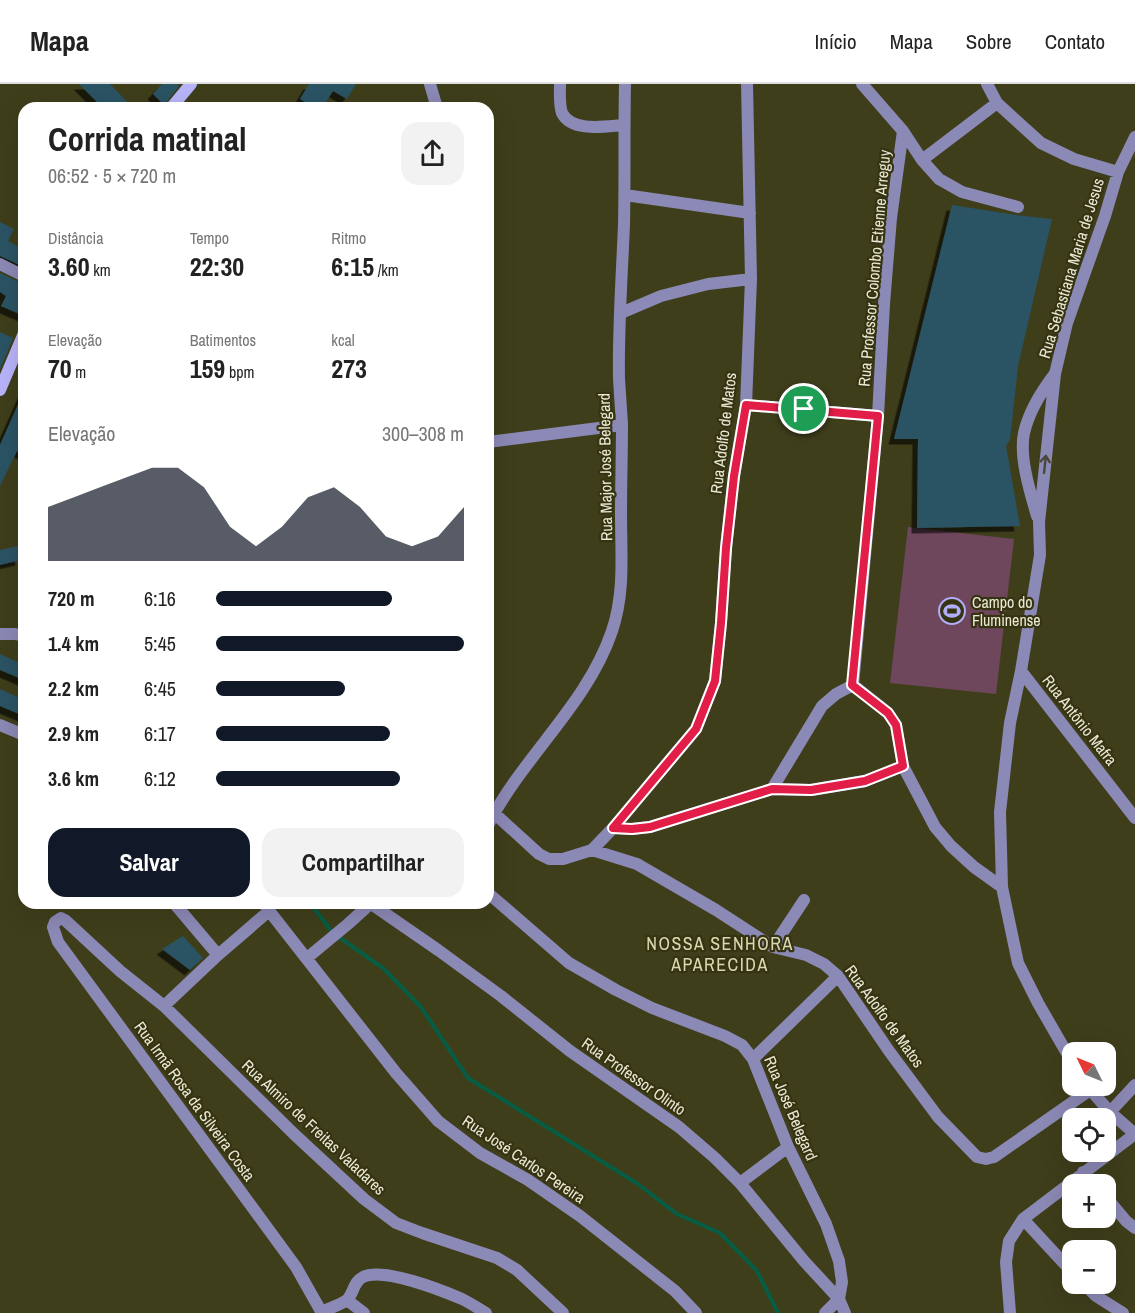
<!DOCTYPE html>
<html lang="pt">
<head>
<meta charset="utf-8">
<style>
	:root { --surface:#fff; --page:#f2f2f2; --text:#222; --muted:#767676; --line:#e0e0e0; --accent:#111827 }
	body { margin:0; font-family:"Archivo Narrow",sans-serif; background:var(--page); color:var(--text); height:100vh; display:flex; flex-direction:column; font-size:22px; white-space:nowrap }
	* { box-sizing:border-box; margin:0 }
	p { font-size:20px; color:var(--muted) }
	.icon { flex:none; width:33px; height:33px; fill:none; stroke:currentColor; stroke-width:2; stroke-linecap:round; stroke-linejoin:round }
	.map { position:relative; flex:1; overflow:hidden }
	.drawer { position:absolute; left:18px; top:18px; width:476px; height:807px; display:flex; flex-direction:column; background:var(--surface); border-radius:18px; box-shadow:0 6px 24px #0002 }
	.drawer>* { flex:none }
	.needle { width:39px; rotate:313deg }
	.controls { position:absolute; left:1062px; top:958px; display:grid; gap:12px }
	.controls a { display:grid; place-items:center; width:54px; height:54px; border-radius:12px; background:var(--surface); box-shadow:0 6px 24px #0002; font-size:30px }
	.pin { position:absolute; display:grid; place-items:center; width:51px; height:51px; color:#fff; margin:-26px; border:3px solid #fff; border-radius:50%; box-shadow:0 2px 6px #0007 }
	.round { display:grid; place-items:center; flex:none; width:63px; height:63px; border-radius:18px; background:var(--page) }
	.head { display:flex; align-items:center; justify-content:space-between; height:102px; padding:0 30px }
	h1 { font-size:33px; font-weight:700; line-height:45px }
	.figures { display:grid; grid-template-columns:repeat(3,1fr); gap:9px; height:102px; padding:6px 30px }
	.figures div { display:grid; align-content:center }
	.figures b { font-size:26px; font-weight:700 }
	.figures small { font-size:16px; font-weight:400 }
	.figures p { font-size:16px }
	.chart { height:168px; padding:12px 30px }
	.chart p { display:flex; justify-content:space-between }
	.chart svg { width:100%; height:108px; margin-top:6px; fill:var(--accent); opacity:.7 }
	.cta { display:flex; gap:12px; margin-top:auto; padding:12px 30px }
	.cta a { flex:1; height:69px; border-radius:18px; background:var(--accent); color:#fff; font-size:24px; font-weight:700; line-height:69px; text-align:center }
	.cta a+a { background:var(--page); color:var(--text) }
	ul { padding:0 30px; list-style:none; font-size:20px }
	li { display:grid; grid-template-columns:96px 72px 1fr; align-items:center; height:45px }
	li i { height:15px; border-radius:8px; background:var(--accent) }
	header { display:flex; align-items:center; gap:36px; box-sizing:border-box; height:84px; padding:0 30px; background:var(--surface); border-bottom:2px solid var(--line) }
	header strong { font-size:28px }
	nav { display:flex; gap:33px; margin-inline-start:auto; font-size:21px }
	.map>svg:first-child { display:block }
	.green { fill:#6e475c }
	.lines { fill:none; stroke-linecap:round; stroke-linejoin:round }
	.stream { stroke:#075d44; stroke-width:4 }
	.building { fill:#2b5363; filter:url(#shadow) }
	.street { stroke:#8b89b5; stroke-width:12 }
	.secondary { stroke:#b8b4fa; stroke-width:12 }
	.oneway { stroke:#4a483a }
	.route-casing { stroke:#fff; stroke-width:12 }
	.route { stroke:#e11d48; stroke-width:8 }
	.labels { text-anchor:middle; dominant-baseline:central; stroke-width:4.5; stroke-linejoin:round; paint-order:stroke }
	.street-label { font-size:16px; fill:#e9e9d5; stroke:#353311 }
	.poi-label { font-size:16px; fill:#e9e9d5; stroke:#353311; text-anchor:start }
	.neighbourhood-label { font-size:18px; letter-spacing:1.5px; fill:#d9d9b1; stroke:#353311 }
</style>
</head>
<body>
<header>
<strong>Mapa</strong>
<nav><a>Início</a><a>Mapa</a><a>Sobre</a><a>Contato</a></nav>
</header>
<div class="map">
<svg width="1135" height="1229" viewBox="0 0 1135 1229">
	<defs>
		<filter id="shadow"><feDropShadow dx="-5.5" dy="5.5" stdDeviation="0" flood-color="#0009"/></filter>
	</defs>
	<rect width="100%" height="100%" fill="#3f3e1b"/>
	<path class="green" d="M908,443L1014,455L996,610L890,599Z"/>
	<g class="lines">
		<path class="stream" d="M310,819L333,849L383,884L421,923L468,994L638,1100L677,1130L720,1149L757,1187L778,1229"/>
	</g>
	<path class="building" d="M79,0H110L133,24H103Z
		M162,0H177L179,2L164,21L153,10Z
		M309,0H356L347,15L333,7L322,24H315L300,15Z
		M952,121L1016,131L1052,135L1018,282L1010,356L1006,362L1020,442L917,444L918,355H894Z
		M0,138L14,145L8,157L24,166V183L0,172Z
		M0,189L24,200V232L1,222L6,212L0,208Z
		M0,248L13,254L0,285Z
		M24,307V370L17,367L0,402V361Z
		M18,462L21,476L0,481V466Z
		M0,570L24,581V596L0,586Z
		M0,605L24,616V632L0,622Z
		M183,852L203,874L190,886L162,865Z"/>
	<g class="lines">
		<path class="street" d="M430,0L437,24
			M560,0C560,9 559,20 562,29C572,49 607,42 624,41
			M862,0L903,47L922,76L939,95L962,108L1018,123
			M987,0L997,19L1041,59L1074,75L1118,88
			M922,76L997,19
			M625,111L750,129
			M0,180L24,192
			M621,229L661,212L708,200L751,195
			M746,321L878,332
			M488,358L622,341
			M1037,432C1030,408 1019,373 1024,349C1029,327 1041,308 1054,291
			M0,550H15L24,552
			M1021,587L1135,734
			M853,601L878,332L884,220L891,134L903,47
			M853,601L888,629L896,641L903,682L935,743L951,762L974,783L1002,803
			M0,641L24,651
			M772,705L822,622L836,610L853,601
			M494,729L539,770L549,775H563L592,766L613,744L696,645L715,597L721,539L726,464L734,392L746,321L751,195L747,0
			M488,741C523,672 587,621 612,547C625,509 621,470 621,430C621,400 622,370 622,340C621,325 620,310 619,295C618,243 622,192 624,140C625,94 624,47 625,0
			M613,744L632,745L650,743L772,705L811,706L865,697L903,682
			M592,766L637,780L716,826L773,863L806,871L824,880L838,892L889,967L938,1033L977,1073L986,1075L994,1073L1090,1006
			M488,809L569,879L616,906L652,924L725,952L742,961L753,975L788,1063L826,1140L839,1177L842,1198L839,1215
			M174,819L218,871
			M263,819L396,989L438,1037L480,1069L528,1096L580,1132L675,1207L696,1229
			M370,819L438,866L501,912L570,967L679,1043L715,1074L740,1099L804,1177L839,1215L845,1229
			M773,863L804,816
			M307,874L348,840L370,820
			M164,922L218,871L269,827
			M753,975L838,892
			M1072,978L1038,919L1018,879L1002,803L1000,728L1010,639L1021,587L1040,471L1039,438L1055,290L1067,239L1105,132L1118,88L1135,53
			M1110,1028L1135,1001
			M1083,1088L1095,1101
			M740,1099L788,1063
			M1106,1113L1126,1137L1135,1144
			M1023,1135L1072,1188
			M1084,1200L1096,1212L1123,1229
			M347,1216L364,1229
			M321,1228C328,1225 342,1220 347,1216C354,1209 353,1198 363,1193C383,1183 441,1206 462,1215C470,1219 478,1224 486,1229
			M322,1229L296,1183L58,858L53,843L55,838L61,834L65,836L120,887L164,922L294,1050L364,1115L396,1139L422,1149L497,1174L517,1186L563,1229
			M825,1229L839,1215
			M1010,1229L1006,1178L1009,1157L1023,1135L1135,1050L1110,1028L1087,1002"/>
		<path class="secondary" d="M171,24L191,0
			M0,306L24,249"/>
	</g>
	<defs><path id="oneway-shaft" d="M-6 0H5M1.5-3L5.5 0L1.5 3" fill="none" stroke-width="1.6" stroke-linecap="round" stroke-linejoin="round" transform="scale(1.5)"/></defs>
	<use class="oneway" href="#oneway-shaft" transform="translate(1045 380) rotate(-84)"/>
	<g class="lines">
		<defs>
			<path id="route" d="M746,321L878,332L852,601L888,629L896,641L903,682L865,697L811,706L772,705L650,743L632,745L613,744L696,645L715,597L721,539L726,464L734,392Z"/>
		</defs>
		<use href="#route" class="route-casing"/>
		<use href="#route" class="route"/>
	</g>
	<defs>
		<symbol id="stadium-ring" viewBox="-11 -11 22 22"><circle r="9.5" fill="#353311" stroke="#b2adf9" stroke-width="1.5"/><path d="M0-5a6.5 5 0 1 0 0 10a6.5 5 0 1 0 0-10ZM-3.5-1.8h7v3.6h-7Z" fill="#b2adf9"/></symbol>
	</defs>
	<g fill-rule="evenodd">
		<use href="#stadium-ring" x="937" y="512" width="30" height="30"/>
	</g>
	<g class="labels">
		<g class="street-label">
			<text transform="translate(874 184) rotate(-85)">Rua Professor Colombo Etienne Arreguy</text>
			<text transform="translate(1071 184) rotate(-73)">Rua Sebastiana Maria de Jesus</text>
			<text transform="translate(723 349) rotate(-83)">Rua Adolfo de Matos</text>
			<text transform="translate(605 383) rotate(-91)">Rua Major José Belegard</text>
			<text transform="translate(1080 636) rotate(52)">Rua Antônio Mafra</text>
			<text transform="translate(885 932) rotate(54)">Rua Adolfo de Matos</text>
			<text transform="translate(634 992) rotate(35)">Rua Professor Olinto</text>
			<text transform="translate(195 1017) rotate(54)">Rua Irmã Rosa da Silveira Costa</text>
			<text transform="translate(791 1024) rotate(67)">Rua José Belegard</text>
			<text transform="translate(314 1043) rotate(43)">Rua Almiro de Freitas Valadares</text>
			<text transform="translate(524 1075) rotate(34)">Rua José Carlos Pereira</text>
		</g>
		<g class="poi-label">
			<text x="972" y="518">Campo do<tspan x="972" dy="18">Fluminense</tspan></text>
		</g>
		<g class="neighbourhood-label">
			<text x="720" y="859">NOSSA SENHORA<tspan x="720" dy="21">APARECIDA</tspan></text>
		</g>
	</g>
</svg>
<div class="controls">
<a><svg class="needle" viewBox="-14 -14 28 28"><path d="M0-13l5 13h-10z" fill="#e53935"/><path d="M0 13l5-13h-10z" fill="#767676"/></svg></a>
<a><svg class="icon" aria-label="locate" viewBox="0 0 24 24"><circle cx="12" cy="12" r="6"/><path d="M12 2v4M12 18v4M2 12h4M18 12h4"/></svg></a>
<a>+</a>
<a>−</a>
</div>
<div class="pin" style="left:804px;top:325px;background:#1e9e55"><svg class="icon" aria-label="arrive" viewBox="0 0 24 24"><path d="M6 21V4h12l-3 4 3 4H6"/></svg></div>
<section class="drawer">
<div class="head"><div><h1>Corrida matinal</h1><p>06:52 · 5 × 720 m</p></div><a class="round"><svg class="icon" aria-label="share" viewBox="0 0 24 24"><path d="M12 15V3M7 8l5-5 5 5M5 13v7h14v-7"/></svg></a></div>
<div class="figures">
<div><p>Distância</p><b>3.60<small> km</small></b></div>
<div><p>Tempo</p><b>22:30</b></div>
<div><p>Ritmo</p><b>6:15<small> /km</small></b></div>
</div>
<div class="figures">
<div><p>Elevação</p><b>70<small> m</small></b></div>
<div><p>Batimentos</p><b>159<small> bpm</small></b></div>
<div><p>kcal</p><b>273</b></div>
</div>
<div class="chart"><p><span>Elevação</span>300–308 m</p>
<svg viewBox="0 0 160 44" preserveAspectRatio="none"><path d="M0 44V22L10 18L20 14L30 10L40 6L50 6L60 14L70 30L80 38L90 30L100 18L110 14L120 22L130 34L140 38L150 34L160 22V44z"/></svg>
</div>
<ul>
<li><b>720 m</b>6:16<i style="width:71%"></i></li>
<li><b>1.4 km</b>5:45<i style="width:100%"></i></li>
<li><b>2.2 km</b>6:45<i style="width:52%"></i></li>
<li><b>2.9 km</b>6:17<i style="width:70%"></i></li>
<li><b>3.6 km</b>6:12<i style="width:74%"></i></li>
</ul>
<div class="cta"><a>Salvar</a><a>Compartilhar</a></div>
</section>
</div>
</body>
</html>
